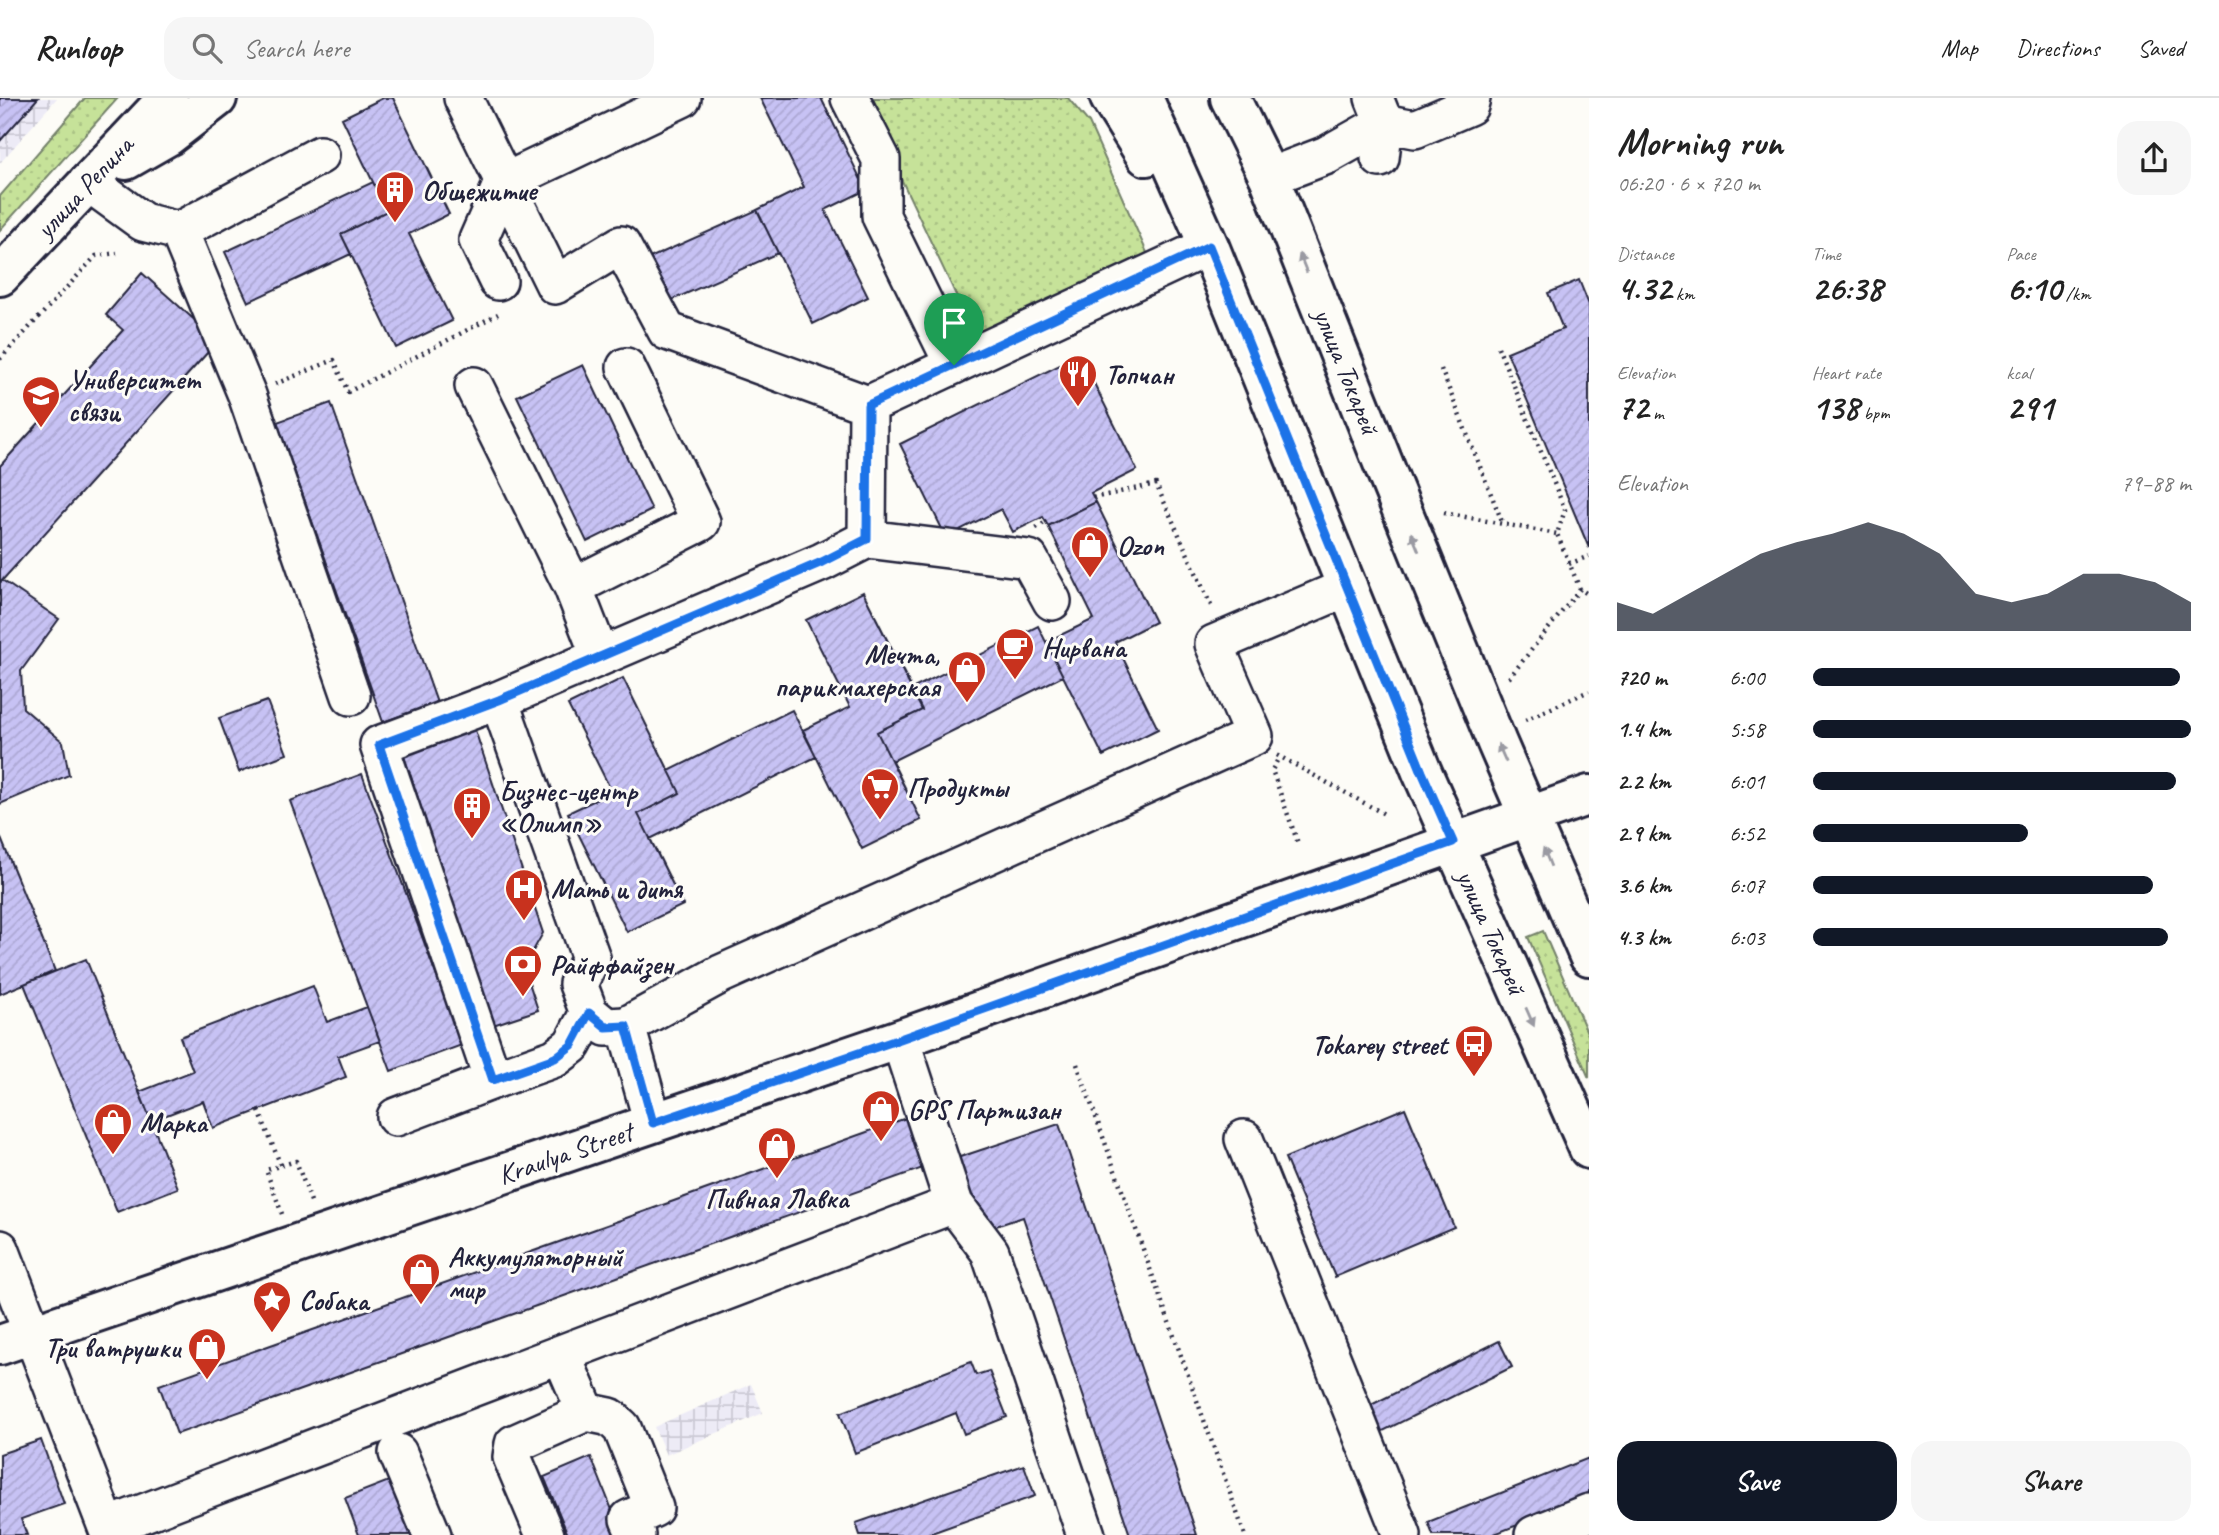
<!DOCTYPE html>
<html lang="en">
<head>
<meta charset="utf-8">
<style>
	:root { --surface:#fff; --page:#f6f6f6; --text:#222; --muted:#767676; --line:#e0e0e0; --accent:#111827 }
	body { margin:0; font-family:Caveat,sans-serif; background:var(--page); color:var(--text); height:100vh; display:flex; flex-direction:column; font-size:26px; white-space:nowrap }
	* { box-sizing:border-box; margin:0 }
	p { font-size:23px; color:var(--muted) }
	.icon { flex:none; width:38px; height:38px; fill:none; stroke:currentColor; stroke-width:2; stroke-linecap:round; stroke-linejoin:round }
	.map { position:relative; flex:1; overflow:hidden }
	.panel { display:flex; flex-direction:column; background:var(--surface); width:630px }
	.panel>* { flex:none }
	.pin { position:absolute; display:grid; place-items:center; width:60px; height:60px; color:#fff; margin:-72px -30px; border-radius:50% 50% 50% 0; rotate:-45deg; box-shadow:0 0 7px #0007 }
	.pin .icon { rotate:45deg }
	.round { display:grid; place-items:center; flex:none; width:74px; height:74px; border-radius:21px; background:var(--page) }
	.headline { display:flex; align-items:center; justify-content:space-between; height:119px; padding:0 28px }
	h1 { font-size:38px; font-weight:700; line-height:52px }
	.figures { display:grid; grid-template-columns:repeat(3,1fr); gap:10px; height:119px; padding:7px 28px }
	.figures div { display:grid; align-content:center }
	.figures b { font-size:35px; font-weight:700 }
	.figures small { font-size:19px; font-weight:400 }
	.figures p { font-size:19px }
	.chart { height:196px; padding:14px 28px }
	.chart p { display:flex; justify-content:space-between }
	.chart svg { width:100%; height:126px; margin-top:7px; fill:var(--accent); opacity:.7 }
	.primary-button { display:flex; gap:14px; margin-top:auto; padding:14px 28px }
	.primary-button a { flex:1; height:80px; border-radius:21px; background:var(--accent); color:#fff; font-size:28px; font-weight:700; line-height:80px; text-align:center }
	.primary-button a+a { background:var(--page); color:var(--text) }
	ul { padding:0 28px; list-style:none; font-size:23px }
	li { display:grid; grid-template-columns:112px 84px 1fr; align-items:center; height:52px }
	li i { height:18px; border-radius:9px; background:var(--accent) }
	header { display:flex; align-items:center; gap:42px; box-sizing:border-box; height:98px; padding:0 35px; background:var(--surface); border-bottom:2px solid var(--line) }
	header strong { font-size:33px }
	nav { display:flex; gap:38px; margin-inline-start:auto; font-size:24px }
	.search { width:490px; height:63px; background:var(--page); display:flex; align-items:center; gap:18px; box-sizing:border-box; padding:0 24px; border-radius:21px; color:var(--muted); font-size:26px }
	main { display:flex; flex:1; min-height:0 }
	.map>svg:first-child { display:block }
	.industrial { fill:url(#industrial-grid) }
	.grass { fill:url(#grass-dots); stroke:#74826a; stroke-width:2 }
	.building { fill:url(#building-hatch); stroke:#22223b; stroke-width:2 }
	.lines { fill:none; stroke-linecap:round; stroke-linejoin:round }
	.minor-casing { stroke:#22223b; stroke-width:42 }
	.major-casing { stroke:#22223b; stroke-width:44 }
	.path { stroke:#22223b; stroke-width:4.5; stroke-dasharray:2 5; stroke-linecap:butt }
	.minor { stroke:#fdfcf7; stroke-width:37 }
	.major { stroke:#fdfcf7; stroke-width:38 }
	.oneway { fill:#9a9aa2 }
	.route-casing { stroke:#fff; stroke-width:14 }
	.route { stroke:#1a73e8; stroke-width:9 }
	.labels { text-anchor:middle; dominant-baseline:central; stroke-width:6; stroke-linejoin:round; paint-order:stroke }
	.street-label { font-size:28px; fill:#22223b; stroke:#fdfcf7 }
	.poi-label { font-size:28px; font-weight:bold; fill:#22223b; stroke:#fdfcf7; text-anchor:start }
</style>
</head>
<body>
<header>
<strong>Runloop</strong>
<div class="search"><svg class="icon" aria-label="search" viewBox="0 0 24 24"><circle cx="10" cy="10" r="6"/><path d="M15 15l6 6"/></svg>Search here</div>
<nav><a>Map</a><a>Directions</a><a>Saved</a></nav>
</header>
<main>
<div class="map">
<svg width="1589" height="1437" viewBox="0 0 1589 1437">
	<defs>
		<pattern id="industrial-grid" width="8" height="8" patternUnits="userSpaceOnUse" patternTransform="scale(1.75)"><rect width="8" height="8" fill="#edebf6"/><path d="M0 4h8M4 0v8" fill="none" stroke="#cbc9d4"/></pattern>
		<pattern id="grass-dots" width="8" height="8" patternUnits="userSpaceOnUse" patternTransform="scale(1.75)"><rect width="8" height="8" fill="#c6e299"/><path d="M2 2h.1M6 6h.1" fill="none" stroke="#aac285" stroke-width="1.8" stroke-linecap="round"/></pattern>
		<pattern id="building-hatch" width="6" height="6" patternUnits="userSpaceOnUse" patternTransform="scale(1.75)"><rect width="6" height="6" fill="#c7c2f4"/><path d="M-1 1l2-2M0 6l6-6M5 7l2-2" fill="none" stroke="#aba6d2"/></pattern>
	</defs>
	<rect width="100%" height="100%" fill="#fdfcf7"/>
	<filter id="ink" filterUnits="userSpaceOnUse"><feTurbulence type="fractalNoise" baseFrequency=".0143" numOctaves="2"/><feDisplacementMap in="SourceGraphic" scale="14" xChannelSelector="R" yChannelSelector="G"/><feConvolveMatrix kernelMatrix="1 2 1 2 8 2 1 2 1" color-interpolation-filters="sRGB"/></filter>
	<g filter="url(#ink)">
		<path class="industrial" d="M0,0H57L0,65Z
			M751,1286L763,1315L666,1357L654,1329Z"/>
		<path class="grass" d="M85,0H118L0,132V98Z
			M863,0H1068L1089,25L1152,166L979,246Z
			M1543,833L1589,939V980L1528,839Z"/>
		<path class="building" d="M0,0H38L0,43Z
			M383,0H393L449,116L409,136L452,223L396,250L341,136L387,113L342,20Z
			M760,0H821L866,92L825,112L868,199L813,226L757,112L804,89Z
			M373,84L387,113L341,136L351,156L248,204L225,154Z
			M757,112L778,155L663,206L643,163Z
			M142,175L218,243L0,485V368L123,232L106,217Z
			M1579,182L1589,207V450L1507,254L1563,231L1548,195Z
			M1080,257L1137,372L1091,395L1096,404L1048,428L1043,419L1013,434L1001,411L946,439L900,346Z
			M583,267L652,412L587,444L517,298Z
			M331,305L437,605L383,624L277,324Z
			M1096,404L1155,524L1115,544L1158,631L1103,658L1046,544L1094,521L1048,428Z
			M2,482L59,521L21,573L23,610L63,644L69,677L0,706V485Z
			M863,494L912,591L1038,528L1063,578L892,663L921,722L862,751L803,632L850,609L806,522Z
			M863,494L922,612L877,634L921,722L862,751L803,632L850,609L806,522Z
			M623,580L669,673L792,612L816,659L650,741L683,807L627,834L568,715L612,694L568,607Z
			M623,580L680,695L638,716L683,807L627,834L568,715L612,694L568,607Z
			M267,603L287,656L239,674L219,620Z
			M473,626L543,835L524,869L538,912L493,927L401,649Z
			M362,676L462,947L391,973L290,703Z
			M0,738L55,873L0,896Z
			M86,861L178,1090L117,1114L24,886Z
			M313,888L327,924L367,909L380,943L338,958L346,979L213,1030L203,1003L151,1023L139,994L193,973L180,939Z
			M1405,1010L1454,1129L1335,1179L1285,1060Z
			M906,1020L923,1070L177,1336L159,1287Z
			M1059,1026L1197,1437H1130L1023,1119L981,1133L957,1060Z
			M1499,1243L1512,1269L1369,1340L1357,1314Z
			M971,1264L976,1277L989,1273L1007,1319L964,1336L956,1315L855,1355L840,1315Z
			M41,1342L64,1406L21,1421L27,1437H0V1356Z
			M591,1359L622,1437H568L544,1379Z
			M1589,1360V1399L1492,1437H1433L1428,1424Z
			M1024,1367L1035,1398L926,1437H860L856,1425Z
			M394,1381L415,1437H359L345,1400Z"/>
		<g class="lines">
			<defs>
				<path id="minor" d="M463,0L555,187L621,147L667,233L868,307L1209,148
					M850,0L881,61V118L954,267
					M1380,60L1384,25L1415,31L1469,8L1471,0
					M1269,79L1327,57L1384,25L1374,0
					M88,84L143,124L179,133L247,297L351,598
					M179,133L320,57
					M498,183L478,142L503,85L682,0
					M474,288L573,489L600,558
					M867,441L1029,461L1052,503
					M573,489L701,424L626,269
					M499,602L591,860L578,886L589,915L606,929L626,928L721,876L1254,638L1214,546L1348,489
					M626,928L653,1025
					M900,941L954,1106L990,1154L1086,1437
					M493,982L555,960L572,947L589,915
					M396,1019L493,982L379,647L499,602L822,464L867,441L868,307
					M1244,1041L1402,1437
					M0,1151L110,1437
					M561,1256L586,1314
					M398,1355L432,1437
					M107,1429L954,1106
					M545,1437L512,1359L514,1346L586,1314L610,1319L622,1330L654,1410L629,1421L636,1437
					M1534,1437L1589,1415"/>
				<path id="major" d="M1110,0L1146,58
					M1143,0L1209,148L1422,674L1589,1051
					M1230,0L1269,79L1391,385L1497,645L1589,858
					M126,62L168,38L217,0
					M0,178L168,0
					M0,1247L900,941L1589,697"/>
			</defs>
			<use href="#minor" class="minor-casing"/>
			<use href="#major" class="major-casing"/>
			<path class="path" d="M1498,249L1565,412L1557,436L1580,491L1589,497
				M0,261L96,158L117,155
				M1441,271L1503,426
				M275,286L334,262L348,294L498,216
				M1093,400L1156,386L1213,512
				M1444,415L1557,436
				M1036,430L1046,424
				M1569,466L1589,458
				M1509,580L1580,491
				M1525,622L1589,593
				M1277,657L1386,717
				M1277,663L1272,672L1299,748
				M1077,966L1245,1437
				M259,1013L281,1068
				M282,1116L266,1072L296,1063L312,1106"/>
			<use href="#minor" class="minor"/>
			<use href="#major" class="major"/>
		</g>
		<defs><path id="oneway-solid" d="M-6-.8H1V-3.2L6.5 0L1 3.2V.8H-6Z" transform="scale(1.75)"/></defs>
		<g class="oneway">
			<use href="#oneway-solid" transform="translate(1303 165) rotate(-112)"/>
			<use href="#oneway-solid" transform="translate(1415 444) rotate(-112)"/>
			<use href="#oneway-solid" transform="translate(1502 655) rotate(-114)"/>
			<use href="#oneway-solid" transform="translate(1547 759) rotate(-112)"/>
			<use href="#oneway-solid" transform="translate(1530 919) rotate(66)"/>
		</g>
	</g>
	<g class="lines" filter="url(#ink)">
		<defs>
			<path id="route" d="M1209,148L1422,674L1453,744L900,941L653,1025L626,928L606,929L589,915L572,947L555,960L493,982L379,647L499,602L822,464L867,441L868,307Z"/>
		</defs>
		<use href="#route" class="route-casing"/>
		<use href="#route" class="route"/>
	</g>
	<defs>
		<symbol id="building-pin" viewBox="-11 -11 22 30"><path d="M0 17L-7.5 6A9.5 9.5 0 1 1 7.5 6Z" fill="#c8321e" stroke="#fdfcf7"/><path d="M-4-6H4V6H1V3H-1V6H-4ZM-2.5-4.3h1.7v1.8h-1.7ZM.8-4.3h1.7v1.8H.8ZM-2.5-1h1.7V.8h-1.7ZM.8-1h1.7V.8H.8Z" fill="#fff"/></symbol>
		<symbol id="restaurant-pin" viewBox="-11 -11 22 30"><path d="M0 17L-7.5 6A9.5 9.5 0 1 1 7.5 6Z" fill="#c8321e" stroke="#fdfcf7"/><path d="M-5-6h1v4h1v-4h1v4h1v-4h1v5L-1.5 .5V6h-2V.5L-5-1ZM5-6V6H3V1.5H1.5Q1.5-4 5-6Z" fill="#fff"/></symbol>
		<symbol id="university-pin" viewBox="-11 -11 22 30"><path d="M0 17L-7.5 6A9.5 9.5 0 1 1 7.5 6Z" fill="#c8321e" stroke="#fdfcf7"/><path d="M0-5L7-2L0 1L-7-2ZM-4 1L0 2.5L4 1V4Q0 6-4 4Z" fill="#fff"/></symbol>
		<symbol id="shop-pin" viewBox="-11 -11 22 30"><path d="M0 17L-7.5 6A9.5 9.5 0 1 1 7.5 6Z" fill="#c8321e" stroke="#fdfcf7"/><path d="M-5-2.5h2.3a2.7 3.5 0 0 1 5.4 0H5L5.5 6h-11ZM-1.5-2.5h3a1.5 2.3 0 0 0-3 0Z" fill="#fff"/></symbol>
		<symbol id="cafe-pin" viewBox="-11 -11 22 30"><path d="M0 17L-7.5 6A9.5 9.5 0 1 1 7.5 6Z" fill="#c8321e" stroke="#fdfcf7"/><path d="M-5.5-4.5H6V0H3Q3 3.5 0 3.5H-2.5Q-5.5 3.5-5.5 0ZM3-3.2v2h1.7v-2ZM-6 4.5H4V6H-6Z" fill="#fff"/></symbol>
		<symbol id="supermarket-pin" viewBox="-11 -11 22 30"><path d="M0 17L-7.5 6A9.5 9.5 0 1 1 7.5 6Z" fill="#c8321e" stroke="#fdfcf7"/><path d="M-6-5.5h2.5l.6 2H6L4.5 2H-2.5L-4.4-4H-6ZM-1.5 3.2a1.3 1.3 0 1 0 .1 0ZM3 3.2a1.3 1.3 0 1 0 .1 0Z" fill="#fff"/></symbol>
		<symbol id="hospital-pin" viewBox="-11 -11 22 30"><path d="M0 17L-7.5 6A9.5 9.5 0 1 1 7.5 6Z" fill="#c8321e" stroke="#fdfcf7"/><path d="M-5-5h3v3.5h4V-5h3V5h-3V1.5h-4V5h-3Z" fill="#fff"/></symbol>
		<symbol id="bank-pin" viewBox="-11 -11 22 30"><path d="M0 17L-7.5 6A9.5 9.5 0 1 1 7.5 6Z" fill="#c8321e" stroke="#fdfcf7"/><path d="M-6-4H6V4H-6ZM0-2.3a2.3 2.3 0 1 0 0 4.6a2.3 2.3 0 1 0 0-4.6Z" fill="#fff"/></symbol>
		<symbol id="bus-pin" viewBox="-11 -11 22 30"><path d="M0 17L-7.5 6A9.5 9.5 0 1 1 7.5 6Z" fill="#c8321e" stroke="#fdfcf7"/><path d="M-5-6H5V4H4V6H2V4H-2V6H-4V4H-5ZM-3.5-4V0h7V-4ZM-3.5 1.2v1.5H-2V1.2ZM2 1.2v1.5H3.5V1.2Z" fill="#fff"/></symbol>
		<symbol id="sight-pin" viewBox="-11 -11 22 30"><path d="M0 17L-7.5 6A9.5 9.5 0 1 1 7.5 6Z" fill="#c8321e" stroke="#fdfcf7"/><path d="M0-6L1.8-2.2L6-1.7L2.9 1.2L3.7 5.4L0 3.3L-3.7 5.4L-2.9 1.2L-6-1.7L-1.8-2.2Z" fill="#fff"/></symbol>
	</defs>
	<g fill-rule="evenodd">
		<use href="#building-pin" x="373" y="70" width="44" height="60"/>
		<use href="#restaurant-pin" x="1056" y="254" width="44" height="60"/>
		<use href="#university-pin" x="19" y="275" width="44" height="60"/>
		<use href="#shop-pin" x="1068" y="425" width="44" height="60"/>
		<use href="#cafe-pin" x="993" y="527" width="44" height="60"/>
		<use href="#shop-pin" x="945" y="550" width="44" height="60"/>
		<use href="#supermarket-pin" x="858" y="667" width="44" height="60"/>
		<use href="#building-pin" x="450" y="686" width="44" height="60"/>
		<use href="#hospital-pin" x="502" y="768" width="44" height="60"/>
		<use href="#bank-pin" x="501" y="844" width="44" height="60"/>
		<use href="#bus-pin" x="1452" y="924" width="44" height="60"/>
		<use href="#shop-pin" x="859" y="989" width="44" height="60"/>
		<use href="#shop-pin" x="91" y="1002" width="44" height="60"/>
		<use href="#shop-pin" x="755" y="1026" width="44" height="60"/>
		<use href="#shop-pin" x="399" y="1152" width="44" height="60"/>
		<use href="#sight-pin" x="250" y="1180" width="44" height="60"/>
		<use href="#shop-pin" x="185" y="1227" width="44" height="60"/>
	</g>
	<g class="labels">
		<g class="street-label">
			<text transform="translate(84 89) rotate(-47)">улица Репина</text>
			<text transform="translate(1347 273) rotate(68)">улица Токарей</text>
			<text transform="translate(1492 834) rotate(66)">улица Токарей</text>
			<text transform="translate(565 1055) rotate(-19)">Kraulya Street</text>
		</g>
		<g class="poi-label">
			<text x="422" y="92">Общежитие</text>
			<text x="1105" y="276">Топчан</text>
			<text x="68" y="281">Университет<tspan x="68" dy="32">связи</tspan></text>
			<text x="1117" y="447">Ozon</text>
			<text x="1042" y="549">Нирвана</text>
			<text x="940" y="556" text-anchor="end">Мечта,<tspan x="940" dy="32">парикмахерская</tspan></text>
			<text x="907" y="689">Продукты</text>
			<text x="499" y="692">Бизнес-центр<tspan x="499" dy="32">«Олимп»</tspan></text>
			<text x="551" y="790">Мать и дитя</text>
			<text x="550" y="866">Райффайзен</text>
			<text x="1447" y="946" text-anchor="end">Tokarey street</text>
			<text x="908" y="1011">GPS Партизан</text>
			<text x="140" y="1024">Марка</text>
			<text x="777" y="1100" text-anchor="middle">Пивная Лавка</text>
			<text x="448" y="1158">Аккумуляторный<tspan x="448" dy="32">мир</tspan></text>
			<text x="299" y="1202">Собака</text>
			<text x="180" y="1249" text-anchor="end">Три ватрушки</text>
		</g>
	</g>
</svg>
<div class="pin" style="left:954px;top:267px;background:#1e9e55"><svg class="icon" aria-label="arrive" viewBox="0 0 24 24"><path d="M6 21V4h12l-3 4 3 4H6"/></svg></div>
</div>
<section class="panel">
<div class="headline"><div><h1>Morning run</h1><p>06:20 · 6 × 720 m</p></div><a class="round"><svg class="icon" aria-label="share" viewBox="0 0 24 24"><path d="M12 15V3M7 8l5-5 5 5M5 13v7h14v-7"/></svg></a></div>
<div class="figures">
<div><p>Distance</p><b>4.32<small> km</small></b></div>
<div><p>Time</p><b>26:38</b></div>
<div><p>Pace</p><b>6:10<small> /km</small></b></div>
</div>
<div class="figures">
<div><p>Elevation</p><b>72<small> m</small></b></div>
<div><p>Heart rate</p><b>138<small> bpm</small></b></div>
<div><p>kcal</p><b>291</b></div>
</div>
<div class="chart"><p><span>Elevation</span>79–88 m</p>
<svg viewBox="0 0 160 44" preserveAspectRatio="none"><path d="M0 44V34L10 38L20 31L30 24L40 17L50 13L60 10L70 6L80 10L90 17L100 31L110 34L120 31L130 24L140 24L150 27L160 34V44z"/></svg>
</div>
<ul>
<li><b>720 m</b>6:00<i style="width:97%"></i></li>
<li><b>1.4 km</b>5:58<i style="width:100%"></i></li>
<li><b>2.2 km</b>6:01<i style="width:96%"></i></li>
<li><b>2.9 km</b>6:52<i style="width:57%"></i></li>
<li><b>3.6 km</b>6:07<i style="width:90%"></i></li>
<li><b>4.3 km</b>6:03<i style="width:94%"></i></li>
</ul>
<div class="primary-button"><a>Save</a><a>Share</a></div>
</section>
</main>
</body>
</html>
